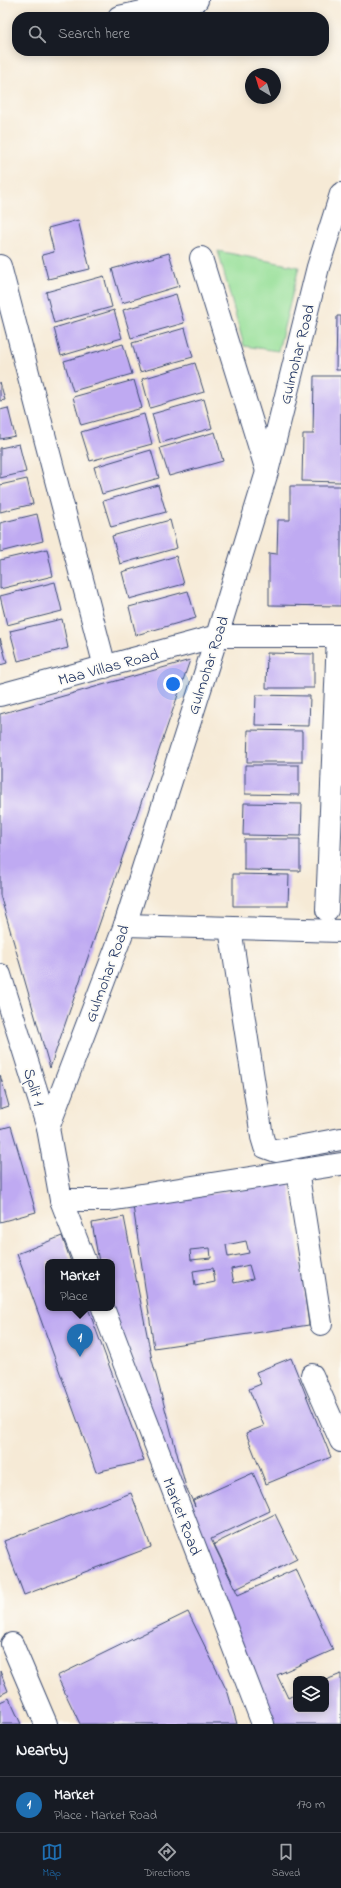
<!DOCTYPE html>
<html lang="en">
<head>
<meta charset="utf-8">
<style>
  body { margin:0; font-family:"Indie Flower",sans-serif; background:#20242c; color:#f1f3f6 }
  .controls { position:absolute; right:12px; bottom:12px; display:grid; overflow:hidden; border-radius:8px; box-shadow:0 2px 10px #0003 }
  .controls button { width:36px; height:36px; display:grid; place-items:center; padding:0; border:0; border-bottom:1px solid #363941; background:#171b24; color:#f1f3f6; font:20px sans-serif }
  .compass { position:absolute; left:245px; top:68px; width:36px; height:36px; border-radius:50%; background:#171b24; box-shadow:0 2px 10px #0003; rotate:322deg }
  .you { position:absolute; left:173px; top:684px; width:14px; height:14px; margin:-10px; border:3px solid #fff; border-radius:50%; background:#1a73e8; box-shadow:0 0 0 6px #1a73e833 }
  .badge { display:grid; place-items:center; width:26px; height:26px; border-radius:50%; background:#1f6fb2; color:#fff; font-size:13px; font-weight:700 }
  .pin { position:absolute; translate:-50% -33px; filter:drop-shadow(0 1px 2px #0008) }
  .pin::after { content:''; position:absolute; top:21px; width:14px; height:12px; background:inherit; clip-path:polygon(0 0,100% 0,50% 100%) }
  .popup { position:absolute; left:45px; top:1259px; width:70px; height:52px; box-sizing:border-box; display:grid; place-content:center; border-radius:8px; background:#171b24; filter:drop-shadow(0 1px 3px #0005); font-size:13px; white-space:nowrap; color:#9ea1a6 }
  .popup b { font-size:15px; color:#f1f3f6 }
  .popup::after { content:''; position:absolute; left:50%; top:100%; margin-left:-8px; border:8px solid transparent; border-top-color:#171b24 }
  .list { margin:0; padding:0; list-style:none }
  h2 { display:flex; justify-content:space-between; align-items:center; height:52px; margin:0; padding:0 16px; font-size:17px }
  h2 small { font-size:13px; font-weight:400; color:#9ea1a6 }
  .list li { display:grid; grid-template-columns:26px 1fr auto; gap:12px; align-items:center; box-sizing:border-box; height:56px; padding:0 16px; border-top:1px solid #363941 }
  .list b { display:block; font-size:15px; white-space:nowrap }
  .list p { margin:0; font-size:13px; white-space:nowrap; color:#9ea1a6 }
  .list em { font-size:13px; font-style:normal; color:#9ea1a6 }
  .icon { flex:none; width:22px; height:22px; fill:none; stroke:currentColor; stroke-width:2; stroke-linecap:round; stroke-linejoin:round }
  .map { position:relative; flex:none; width:341px; height:1724px; overflow:hidden }
  .search { position:absolute; background:#171b24; box-shadow:0 2px 10px #0003; left:12px; right:12px; top:12px; height:44px; display:flex; align-items:center; gap:10px; box-sizing:border-box; padding:0 14px; border-radius:16px; color:#9ea1a6; font-size:15px }
  .sheet { height:108px; background:#171b24 }
  nav { display:flex; justify-content:space-around; align-items:center; box-sizing:border-box; height:56px; border-top:1px solid #363941; background:#171b24; font-size:11px; color:#9ea1a6 }
  nav a { display:grid; justify-items:center; gap:2px }
  nav .on { color:#1f6fb2 }
  .map>svg:first-child { display:block }
  .green { fill:#97df98; stroke:#59877b }
  .building { fill:#bfaaf2; fill-rule:evenodd }
  .lines { fill:none; stroke-linecap:round; stroke-linejoin:round }
  .minor-casing { stroke:#3c4b70; stroke-width:24 }
  .minor { stroke:#fff; stroke-width:22 }
  .labels { text-anchor:middle; stroke-width:4; stroke-linejoin:round; paint-order:stroke }
  .street-label { font-size:16px; fill:#1b2f5e; stroke:#fdfcf7 }
</style>
</head>
<body>
<div class="map">
<svg width="341" height="1724" viewBox="0 0 341 1724">
  <rect width="100%" height="100%" fill="#fdfcf7"/>
  <filter id="ink" filterUnits="userSpaceOnUse"><feTurbulence type="fractalNoise" baseFrequency=".025" numOctaves="2"/><feDisplacementMap in="SourceGraphic" scale="8" xChannelSelector="R" yChannelSelector="G"/><feConvolveMatrix kernelMatrix="1 2 1 2 8 2 1 2 1" color-interpolation-filters="sRGB"/></filter>
  <filter id="wash" filterUnits="userSpaceOnUse"><feTurbulence type="fractalNoise" baseFrequency=".012" numOctaves="4" result="noise"/><feDisplacementMap in="SourceGraphic" scale="16" xChannelSelector="R" yChannelSelector="G"/><feGaussianBlur stdDeviation="0.9" result="paint"/><feColorMatrix in="noise" values="0 0 0 0 0 0 0 0 0 0 0 0 0 0 0 0 0 1.4 0 .05"/><feComposite in="paint" operator="in"/></filter>
  <g filter="url(#wash)">
    <rect width="100%" height="100%" fill="#f6ead6"/>
    <!-- green -->
    <path class="green" d="M 218,251 L 299,267 L 278,351 L 244,346 Z"/>
    <g id="blocks">
      <!-- building -->
      <g class="building">
        <path d="M 78,220 L 90,269 L 48,279 L 42,255 L 54,252 L 48,228 Z"/>
        <path d="M 169,253 L 179,286 L 122,303 L 112,269 Z"/>
        <path d="M 104,276 L 112,307 L 54,323 L 46,292 Z"/>
        <path d="M 176,294 L 184,323 L 131,338 L 123,310 Z"/>
        <path d="M 114,310 L 122,338 L 61,356 L 54,328 Z"/>
        <path d="M 337,316 L 341,316 L 341,370 L 336,370 Z"/>
        <path d="M 185,328 L 193,357 L 140,372 L 132,343 Z"/>
        <path d="M 123,344 L 132,374 L 73,391 L 64,361 Z"/>
        <path d="M 195,363 L 204,392 L 150,408 L 142,379 Z"/>
        <path d="M 314,376 L 341,376 L 341,482 L 302,481 L 303,434 L 313,434 Z"/>
        <path d="M 134,380 L 142,408 L 81,425 L 73,397 Z"/>
        <path d="M 0,382 L 5,400 L 0,401 Z"/>
        <path d="M 204,399 L 212,428 L 160,443 L 152,414 Z"/>
        <path d="M 8,408 L 15,436 L 0,439 L 0,410 Z"/>
        <path d="M 144,414 L 152,444 L 90,461 L 81,432 Z"/>
        <path d="M 215,432 L 223,461 L 169,476 L 160,448 Z"/>
        <path d="M 19,444 L 26,472 L 0,478 L 0,448 Z"/>
        <path d="M 151,450 L 159,478 L 102,494 L 94,467 Z"/>
        <path d="M 27,479 L 33,504 L 0,512 L 0,485 Z"/>
        <path d="M 158,485 L 166,512 L 111,527 L 103,501 Z"/>
        <path d="M 290,486 L 341,486 L 341,606 L 269,605 L 269,553 L 277,554 L 278,520 L 290,520 Z"/>
        <path d="M 37,514 L 43,541 L 0,552 L 0,523 Z"/>
        <path d="M 170,520 L 177,548 L 120,564 L 112,536 Z"/>
        <path d="M 47,549 L 53,576 L 0,589 L 0,560 Z"/>
        <path d="M 176,556 L 184,584 L 129,599 L 122,572 Z"/>
        <path d="M 55,582 L 62,611 L 7,625 L 0,596 Z"/>
        <path d="M 188,591 L 196,618 L 136,635 L 129,607 Z"/>
        <path d="M 62,619 L 68,648 L 18,661 L 10,631 Z"/>
        <path d="M 0,638 L 7,663 L 0,665 Z"/>
        <path d="M 267,653 L 314,654 L 314,688 L 266,688 Z"/>
        <path d="M 190,660 L 50,1068 L 0,895 L 0,714 Z"/>
        <path d="M 256,695 L 310,696 L 309,726 L 255,725 Z"/>
        <path d="M 248,730 L 302,731 L 302,762 L 247,762 Z"/>
        <path d="M 245,765 L 299,765 L 299,795 L 245,794 Z"/>
        <path d="M 244,803 L 302,804 L 301,836 L 243,835 Z"/>
        <path d="M 244,839 L 300,839 L 300,871 L 244,870 Z"/>
        <path d="M 233,874 L 289,875 L 288,906 L 233,906 Z"/>
        <path d="M 0,1075 L 9,1106 L 0,1109 Z"/>
        <path d="M 11,1126 L 36,1212 L 0,1222 L 0,1129 Z"/>
        <path d="M 289,1182 L 309,1325 L 154,1348 L 133,1206 ZM 246,1241 L 249,1253 L 228,1257 L 226,1245 ZM 210,1248 L 211,1258 L 191,1260 L 190,1250 ZM 249,1265 L 253,1279 L 234,1283 L 231,1269 ZM 213,1268 L 215,1282 L 195,1286 L 193,1271 Z"/>
        <path d="M 124,1217 L 152,1360 L 186,1487 L 195,1506 L 193,1500 L 253,1473 L 270,1511 L 211,1539 L 238,1595 L 296,1569 L 333,1650 L 277,1675 L 288,1698 L 296,1694 L 296,1709 L 326,1709 L 326,1680 L 341,1674 L 341,1724 L 263,1724 L 112,1308 L 112,1262 L 99,1262 L 92,1223 Z"/>
        <path d="M 62,1236 L 71,1262 L 48,1262 L 48,1308 L 88,1308 L 144,1461 L 96,1472 L 17,1254 Z"/>
        <path d="M 291,1358 L 331,1457 L 266,1484 L 246,1433 L 264,1426 L 249,1389 L 261,1384 L 256,1372 Z"/>
        <path d="M 131,1493 L 151,1547 L 24,1595 L 4,1541 Z"/>
        <path d="M 275,1514 L 297,1559 L 236,1589 L 214,1544 Z"/>
        <path d="M 188,1612 L 228,1693 L 237,1724 L 80,1724 L 57,1676 Z"/>
        <path d="M 0,1671 L 8,1691 L 0,1695 Z"/>
        <path d="M 9,1698 L 21,1724 L 0,1724 L 0,1702 Z"/>
      </g>
    </g>
  </g>
  <g filter="url(#ink)">
    <use href="#blocks" fill-opacity="0" stroke="#3c4b70" stroke-width="1"/>
    <g class="lines">
      <!-- minor casing -->
      <g class="minor-casing">
        <g id="minor">
          <path d="M 119,17 L 197,0"/>
          <path d="M 201,258 L 267,471"/>
          <path d="M 0,266 L 105,667"/>
          <path d="M 0,695 L 217,636 L 341,636"/>
          <path d="M 327,910 L 338,636"/>
          <path d="M 125,925 L 341,931"/>
          <path d="M 230,928 L 262,1137 L 265,1147 L 276,1151 L 341,1139"/>
          <path d="M 0,975 L 48,1128 L 61,1200 L 85,1262"/>
          <path d="M 48,1128 L 125,925 L 217,636 L 267,472 L 318,267 L 341,194"/>
          <path d="M 297,1170 L 321,1324"/>
          <path d="M 61,1200 L 109,1200 L 341,1164"/>
          <path d="M 103,1308 L 263,1724"/>
          <path d="M 312,1375 L 341,1441"/>
          <path d="M 12,1644 L 46,1724"/>
        </g>
      </g>
      <!-- minor -->
      <use href="#minor" class="minor"/>
    </g>
  </g>
  <g class="labels">
    <!-- street labels -->
    <g class="street-label">
      <text transform="translate(296 354) rotate(-76)" y="6">Gulmohar Road</text>
      <text transform="translate(207 665) rotate(-72)" y="6">Gulmohar Road</text>
      <text transform="translate(108 666) rotate(-15)" y="6">Maa Villas Road</text>
      <text transform="translate(106 973) rotate(-70)" y="6">Gulmohar Road</text>
      <text transform="translate(35 1087) rotate(73)" y="6">Split 1</text>
      <text transform="translate(183 1516) rotate(69)" y="6">Market Road</text>
    </g>
  </g>
</svg>
<div class="controls">
<button><svg class="icon" aria-label="layers" viewBox="0 0 24 24"><path d="M12 4l9 5-9 5-9-5zM3 14l9 5 9-5"/></svg></button>
</div>
<svg class="compass" viewBox="-18 -18 36 36"><path d="M0-13l5 13h-10z" fill="#e53935"/><path d="M0 13l5-13h-10z" fill="#9ea1a6"/></svg>
<div class="you"></div>
<div class="pin badge" style="left:80px;top:1357px">1</div>
<div class="popup"><b>Market</b>Place</div>
<div class="search"><svg class="icon" aria-label="search" viewBox="0 0 24 24"><circle cx="10" cy="10" r="6"/><path d="M15 15l6 6"/></svg>Search here</div>
</div>
<section class="sheet">
<h2>Nearby<small></small></h2>
<ul class="list">
<li><span class="badge">1</span><div><b>Market</b><p>Place · Market Road</p></div><em>170 m</em></li>
</ul>
</section>
<nav>
<a class="on"><svg class="icon" aria-label="map" viewBox="0 0 24 24"><path d="M3 6l6-2 6 2 6-2v14l-6 2-6-2-6 2zM9 4v14M15 6v14"/></svg>Map</a>
<a><svg class="icon" aria-label="directions" viewBox="0 0 24 24"><path d="M12 3l9 9-9 9-9-9zM9 14v-3h6M13 9l2 2-2 2"/></svg>Directions</a>
<a><svg class="icon" aria-label="saved" viewBox="0 0 24 24"><path d="M7 4h10v16l-5-4-5 4z"/></svg>Saved</a>
</nav>
</body>
</html>
